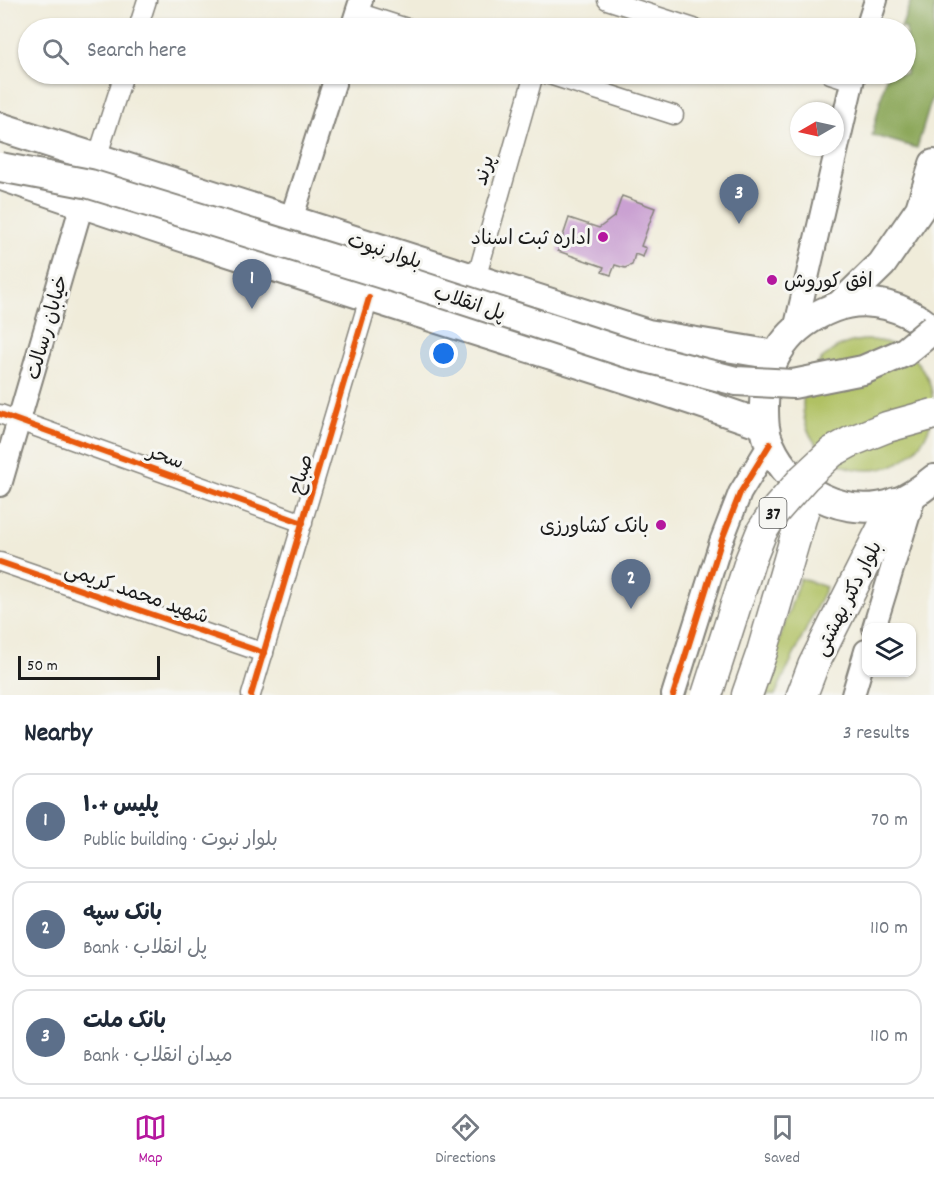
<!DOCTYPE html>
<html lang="en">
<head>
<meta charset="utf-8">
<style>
  body { margin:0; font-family:Dekko,"Playpen Sans Arabic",sans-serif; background:#f6f6f7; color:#1f2937 }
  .controls { position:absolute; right:18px; bottom:18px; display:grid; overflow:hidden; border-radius:12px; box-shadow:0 2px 4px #0004 }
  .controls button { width:54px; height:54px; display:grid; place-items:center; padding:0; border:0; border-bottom:2px solid #e0e1e3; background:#fff; color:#1f2937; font:30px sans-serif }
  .compass { position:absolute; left:790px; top:102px; width:54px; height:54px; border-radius:50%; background:#fff; box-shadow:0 2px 4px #0004; rotate:261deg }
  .scale { position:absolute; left:18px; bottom:15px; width:142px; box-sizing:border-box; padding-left:6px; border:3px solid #1c1c1c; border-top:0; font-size:16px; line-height:21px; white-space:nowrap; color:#1c1c1c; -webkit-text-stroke:4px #f6f6f2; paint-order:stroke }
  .you { position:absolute; left:444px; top:354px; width:21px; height:21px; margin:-15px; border:4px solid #fff; border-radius:50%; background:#1a73e8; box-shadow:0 0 0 9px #1a73e833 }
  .badge { display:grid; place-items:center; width:39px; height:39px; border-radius:50%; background:#b5179e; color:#fff; font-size:20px; font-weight:700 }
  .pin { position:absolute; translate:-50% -50px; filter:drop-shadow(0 2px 3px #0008) }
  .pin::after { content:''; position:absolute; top:32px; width:21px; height:18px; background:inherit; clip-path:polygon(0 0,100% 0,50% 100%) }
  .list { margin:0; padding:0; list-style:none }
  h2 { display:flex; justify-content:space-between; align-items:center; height:78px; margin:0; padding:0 24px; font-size:26px }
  h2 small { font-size:20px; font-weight:400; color:#747a83 }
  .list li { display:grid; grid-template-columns:39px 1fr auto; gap:18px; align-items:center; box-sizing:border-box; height:96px; margin:0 12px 12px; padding:0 12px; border:2px solid #e0e1e3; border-radius:18px }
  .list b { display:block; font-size:22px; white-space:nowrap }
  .list p { margin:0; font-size:20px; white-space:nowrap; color:#747a83 }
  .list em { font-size:20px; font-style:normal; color:#747a83 }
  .icon { flex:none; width:33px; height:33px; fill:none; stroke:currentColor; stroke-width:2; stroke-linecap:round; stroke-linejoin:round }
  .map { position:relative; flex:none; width:934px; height:695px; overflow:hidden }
  .search { position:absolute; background:#fff; box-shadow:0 2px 4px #0004; left:18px; right:18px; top:18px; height:66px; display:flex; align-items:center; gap:15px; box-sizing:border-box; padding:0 21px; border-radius:33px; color:#747a83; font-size:22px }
  .sheet { height:402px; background:#fff }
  nav { display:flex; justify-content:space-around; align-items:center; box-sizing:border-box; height:84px; border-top:2px solid #e0e1e3; background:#fff; font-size:16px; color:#747a83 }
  nav a { display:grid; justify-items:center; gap:3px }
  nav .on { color:#b5179e }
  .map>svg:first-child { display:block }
  .green { fill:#b0c164; stroke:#666e40; stroke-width:1.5 }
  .forest { fill:#8ca75a; stroke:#54623b; stroke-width:1.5 }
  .building { fill:#caa1d2 }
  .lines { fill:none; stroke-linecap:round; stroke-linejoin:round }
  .minor-casing { stroke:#86847b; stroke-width:21 }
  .tertiary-casing { stroke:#86847b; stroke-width:26 }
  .primary-casing { stroke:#86847b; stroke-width:32 }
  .trunk-casing { stroke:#86847b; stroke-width:33 }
  .minor { stroke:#fff; stroke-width:18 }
  .tertiary { stroke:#fff; stroke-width:22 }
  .primary { stroke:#fff; stroke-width:28 }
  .trunk { stroke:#fff; stroke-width:30 }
  .primary-bridge-casing { stroke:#86847b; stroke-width:32; stroke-linecap:butt }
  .trunk-bridge-casing { stroke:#86847b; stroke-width:33; stroke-linecap:butt }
  .primary-bridge { stroke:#fff; stroke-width:28 }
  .trunk-bridge { stroke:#fff; stroke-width:30 }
  .cycleway-casing { stroke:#f6f6f2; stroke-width:10 }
  .cycleway { stroke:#e8590c; stroke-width:6 }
  .poi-dot { fill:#b5179e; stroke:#f6f6f2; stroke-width:2 }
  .labels { text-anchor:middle; stroke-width:6; stroke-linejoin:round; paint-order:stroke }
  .shield { fill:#f6f6f2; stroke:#5d5d5c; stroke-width:1.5 }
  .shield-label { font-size:18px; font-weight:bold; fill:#1c1c1c }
  .street-label { font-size:20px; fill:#1c1c1c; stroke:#f6f6f2 }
  .poi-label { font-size:20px; fill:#1c1c1c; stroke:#f6f6f2; text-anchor:end }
</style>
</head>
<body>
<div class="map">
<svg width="934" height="695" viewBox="0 0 934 695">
  <rect width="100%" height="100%" fill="#f6f6f2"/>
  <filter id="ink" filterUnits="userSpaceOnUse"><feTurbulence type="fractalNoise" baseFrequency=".0167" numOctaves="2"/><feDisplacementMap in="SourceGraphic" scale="12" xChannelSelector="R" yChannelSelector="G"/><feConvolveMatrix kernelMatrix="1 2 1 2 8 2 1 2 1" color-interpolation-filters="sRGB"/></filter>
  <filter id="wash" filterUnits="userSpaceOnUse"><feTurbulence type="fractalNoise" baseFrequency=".008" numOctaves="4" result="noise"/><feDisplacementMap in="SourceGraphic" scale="24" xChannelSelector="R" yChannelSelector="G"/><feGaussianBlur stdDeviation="1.35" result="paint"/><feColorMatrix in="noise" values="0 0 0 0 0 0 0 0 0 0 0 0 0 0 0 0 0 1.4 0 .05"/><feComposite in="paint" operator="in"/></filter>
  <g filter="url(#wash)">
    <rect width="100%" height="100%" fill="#f0ecda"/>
    <!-- green -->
    <g class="green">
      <circle cx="868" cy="405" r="65"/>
      <path d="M 800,578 L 826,587 L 775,695 L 761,695 Z"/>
    </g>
    <!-- forest -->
    <path class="forest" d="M 911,0 L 934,0 L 934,92 L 917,148 L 872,135 L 887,74 L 906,74 L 906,28 L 901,28 Z"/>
    <g id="blocks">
      <!-- building -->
      <path class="building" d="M 622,196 L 655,208 L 641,246 L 646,248 L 643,257 L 635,254 L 632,265 L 625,268 L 615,265 L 611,275 L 602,272 L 604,267 L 558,251 L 569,218 L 599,228 L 615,216 Z"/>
    </g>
  </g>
  <g filter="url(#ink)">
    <use href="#blocks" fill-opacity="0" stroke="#86847b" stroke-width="1.5"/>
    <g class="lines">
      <!-- minor casing -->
      <g class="minor-casing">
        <g id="minor">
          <path d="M 607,0 L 694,28"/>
          <path d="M 357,12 L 407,28"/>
          <path d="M 138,28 L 147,0"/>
          <path d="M 546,74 L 674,115"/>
          <path d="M 830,74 L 852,81"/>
          <path d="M 97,158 L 124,74"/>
          <path d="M 476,279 L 534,74"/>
          <path d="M 0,414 L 303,523"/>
          <path d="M 0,562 L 264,653"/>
          <path d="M 251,695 L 369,298"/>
        </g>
      </g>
      <!-- tertiary casing -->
      <g class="tertiary-casing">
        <g id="tertiary">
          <path d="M 352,28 L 361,0"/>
          <path d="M 867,28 L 876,0"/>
          <path d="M 291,220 L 337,74"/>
          <path d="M 795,330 L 854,74"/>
          <path d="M 0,485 L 82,204"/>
          <path d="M 874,628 L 915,494"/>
          <path d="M 673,695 L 721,542 L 740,493 L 770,444"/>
          <path d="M 853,695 L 866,651"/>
        </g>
      </g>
      <!-- primary casing -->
      <g class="primary-casing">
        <g id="primary">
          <path d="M 0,127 L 648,334 L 775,355"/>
          <path d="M 2,176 C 167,234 334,286 501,339 C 589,367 677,394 764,425"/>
          <path d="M 840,305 L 882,264 L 920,209 L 934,164"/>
          <path d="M 934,331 C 907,307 868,294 833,308 C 789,325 765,358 764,405 C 764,420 764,432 770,445 C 791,492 845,519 895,503 C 910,498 922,489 934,479"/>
        </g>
      </g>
      <!-- trunk casing -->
      <g class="trunk-casing">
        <g id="trunk">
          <path d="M 747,695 L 762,652 L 809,491"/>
          <path d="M 802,695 L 813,666 L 895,503"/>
        </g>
      </g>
      <!-- minor -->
      <use href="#minor" class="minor"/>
      <!-- tertiary -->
      <use href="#tertiary" class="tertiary"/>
      <!-- primary -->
      <use href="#primary" class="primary"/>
      <!-- trunk -->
      <use href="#trunk" class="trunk"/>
      <!-- primary-bridge casing -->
      <g class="primary-bridge-casing">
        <path id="primary-bridge" d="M 0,167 L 90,184 L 405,281 L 627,353 L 736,381 L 793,384 L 863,370 L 905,352 L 934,328"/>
      </g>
      <!-- trunk-bridge casing -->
      <g class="trunk-bridge-casing">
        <path id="trunk-bridge" d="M 707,695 L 750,561 L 762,531 L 775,511 L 804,478 L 832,452 L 852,441 L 887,427 L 934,414"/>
      </g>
      <!-- primary-bridge -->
      <use href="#primary-bridge" class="primary-bridge"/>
      <!-- trunk-bridge -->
      <use href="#trunk-bridge" class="trunk-bridge"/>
      <!-- cycleway casing -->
      <g class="cycleway-casing">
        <g id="cycleway">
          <path d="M 0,414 L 303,523"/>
          <path d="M 0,562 L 264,653"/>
          <path d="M 251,695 L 369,298"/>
          <path d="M 673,695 L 721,542 L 740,493 L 770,444"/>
        </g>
      </g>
      <!-- cycleway -->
      <use href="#cycleway" class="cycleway"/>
    </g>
  </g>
  <!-- markers -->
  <g class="poi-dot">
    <circle cx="603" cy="237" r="6"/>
    <circle cx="772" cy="280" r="6"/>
    <circle cx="661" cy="525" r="6"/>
  </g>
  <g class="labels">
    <!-- shield labels -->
    <rect class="shield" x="759.5" y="498" width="27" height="30" rx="4.5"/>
    <g class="shield-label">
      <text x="773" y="519">37</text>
    </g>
    <!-- street labels -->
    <g class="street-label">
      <text transform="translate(483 170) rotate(-74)" y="7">پرند</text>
      <text transform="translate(385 250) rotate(18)" y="7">بلوار نبوت</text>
      <text transform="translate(470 302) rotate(18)" y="7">پل انقلاب</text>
      <text transform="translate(46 327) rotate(-74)" y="7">خیابان رسالت</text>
      <text transform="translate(166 456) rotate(20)" y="7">سحر</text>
      <text transform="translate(300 474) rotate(-73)" y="7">صباح</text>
      <text transform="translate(137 592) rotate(19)" y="7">شهید محمد کریمی</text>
      <text transform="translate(847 598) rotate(-63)" y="7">بلوار دکتر بهشتی</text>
    </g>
    <!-- poi labels -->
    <g class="poi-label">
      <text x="591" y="244">اداره ثبت اسناد</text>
      <text x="784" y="287" text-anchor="start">افق کوروش</text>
      <text x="649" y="532">بانک کشاورزی</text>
    </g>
  </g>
</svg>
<div class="controls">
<button><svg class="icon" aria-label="layers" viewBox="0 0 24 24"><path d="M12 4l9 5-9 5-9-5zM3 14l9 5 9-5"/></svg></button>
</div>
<svg class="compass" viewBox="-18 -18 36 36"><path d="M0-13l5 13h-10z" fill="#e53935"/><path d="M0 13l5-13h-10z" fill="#747a83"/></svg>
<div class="scale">50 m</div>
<div class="you"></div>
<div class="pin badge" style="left:252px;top:309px;background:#5c6f8a">1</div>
<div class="pin badge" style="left:631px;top:609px;background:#5c6f8a">2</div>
<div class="pin badge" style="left:739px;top:224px;background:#5c6f8a">3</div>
<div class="search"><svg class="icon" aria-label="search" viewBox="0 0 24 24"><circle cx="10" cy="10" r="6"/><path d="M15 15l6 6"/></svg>Search here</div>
</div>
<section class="sheet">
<h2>Nearby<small>3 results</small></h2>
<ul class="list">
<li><span class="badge" style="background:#5c6f8a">1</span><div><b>پلیس +۱۰</b><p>Public building · بلوار نبوت</p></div><em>70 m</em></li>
<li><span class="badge" style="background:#5c6f8a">2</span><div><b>بانک سپه</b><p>Bank · پل انقلاب</p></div><em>110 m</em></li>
<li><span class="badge" style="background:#5c6f8a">3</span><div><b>بانک ملت</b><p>Bank · میدان انقلاب</p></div><em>110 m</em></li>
</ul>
</section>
<nav>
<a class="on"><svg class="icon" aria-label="map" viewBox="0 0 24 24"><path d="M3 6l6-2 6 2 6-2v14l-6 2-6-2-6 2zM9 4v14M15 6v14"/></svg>Map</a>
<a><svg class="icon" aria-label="directions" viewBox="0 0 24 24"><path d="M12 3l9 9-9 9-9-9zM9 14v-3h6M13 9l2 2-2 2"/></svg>Directions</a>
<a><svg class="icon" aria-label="saved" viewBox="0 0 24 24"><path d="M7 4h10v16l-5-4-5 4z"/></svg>Saved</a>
</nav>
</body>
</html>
